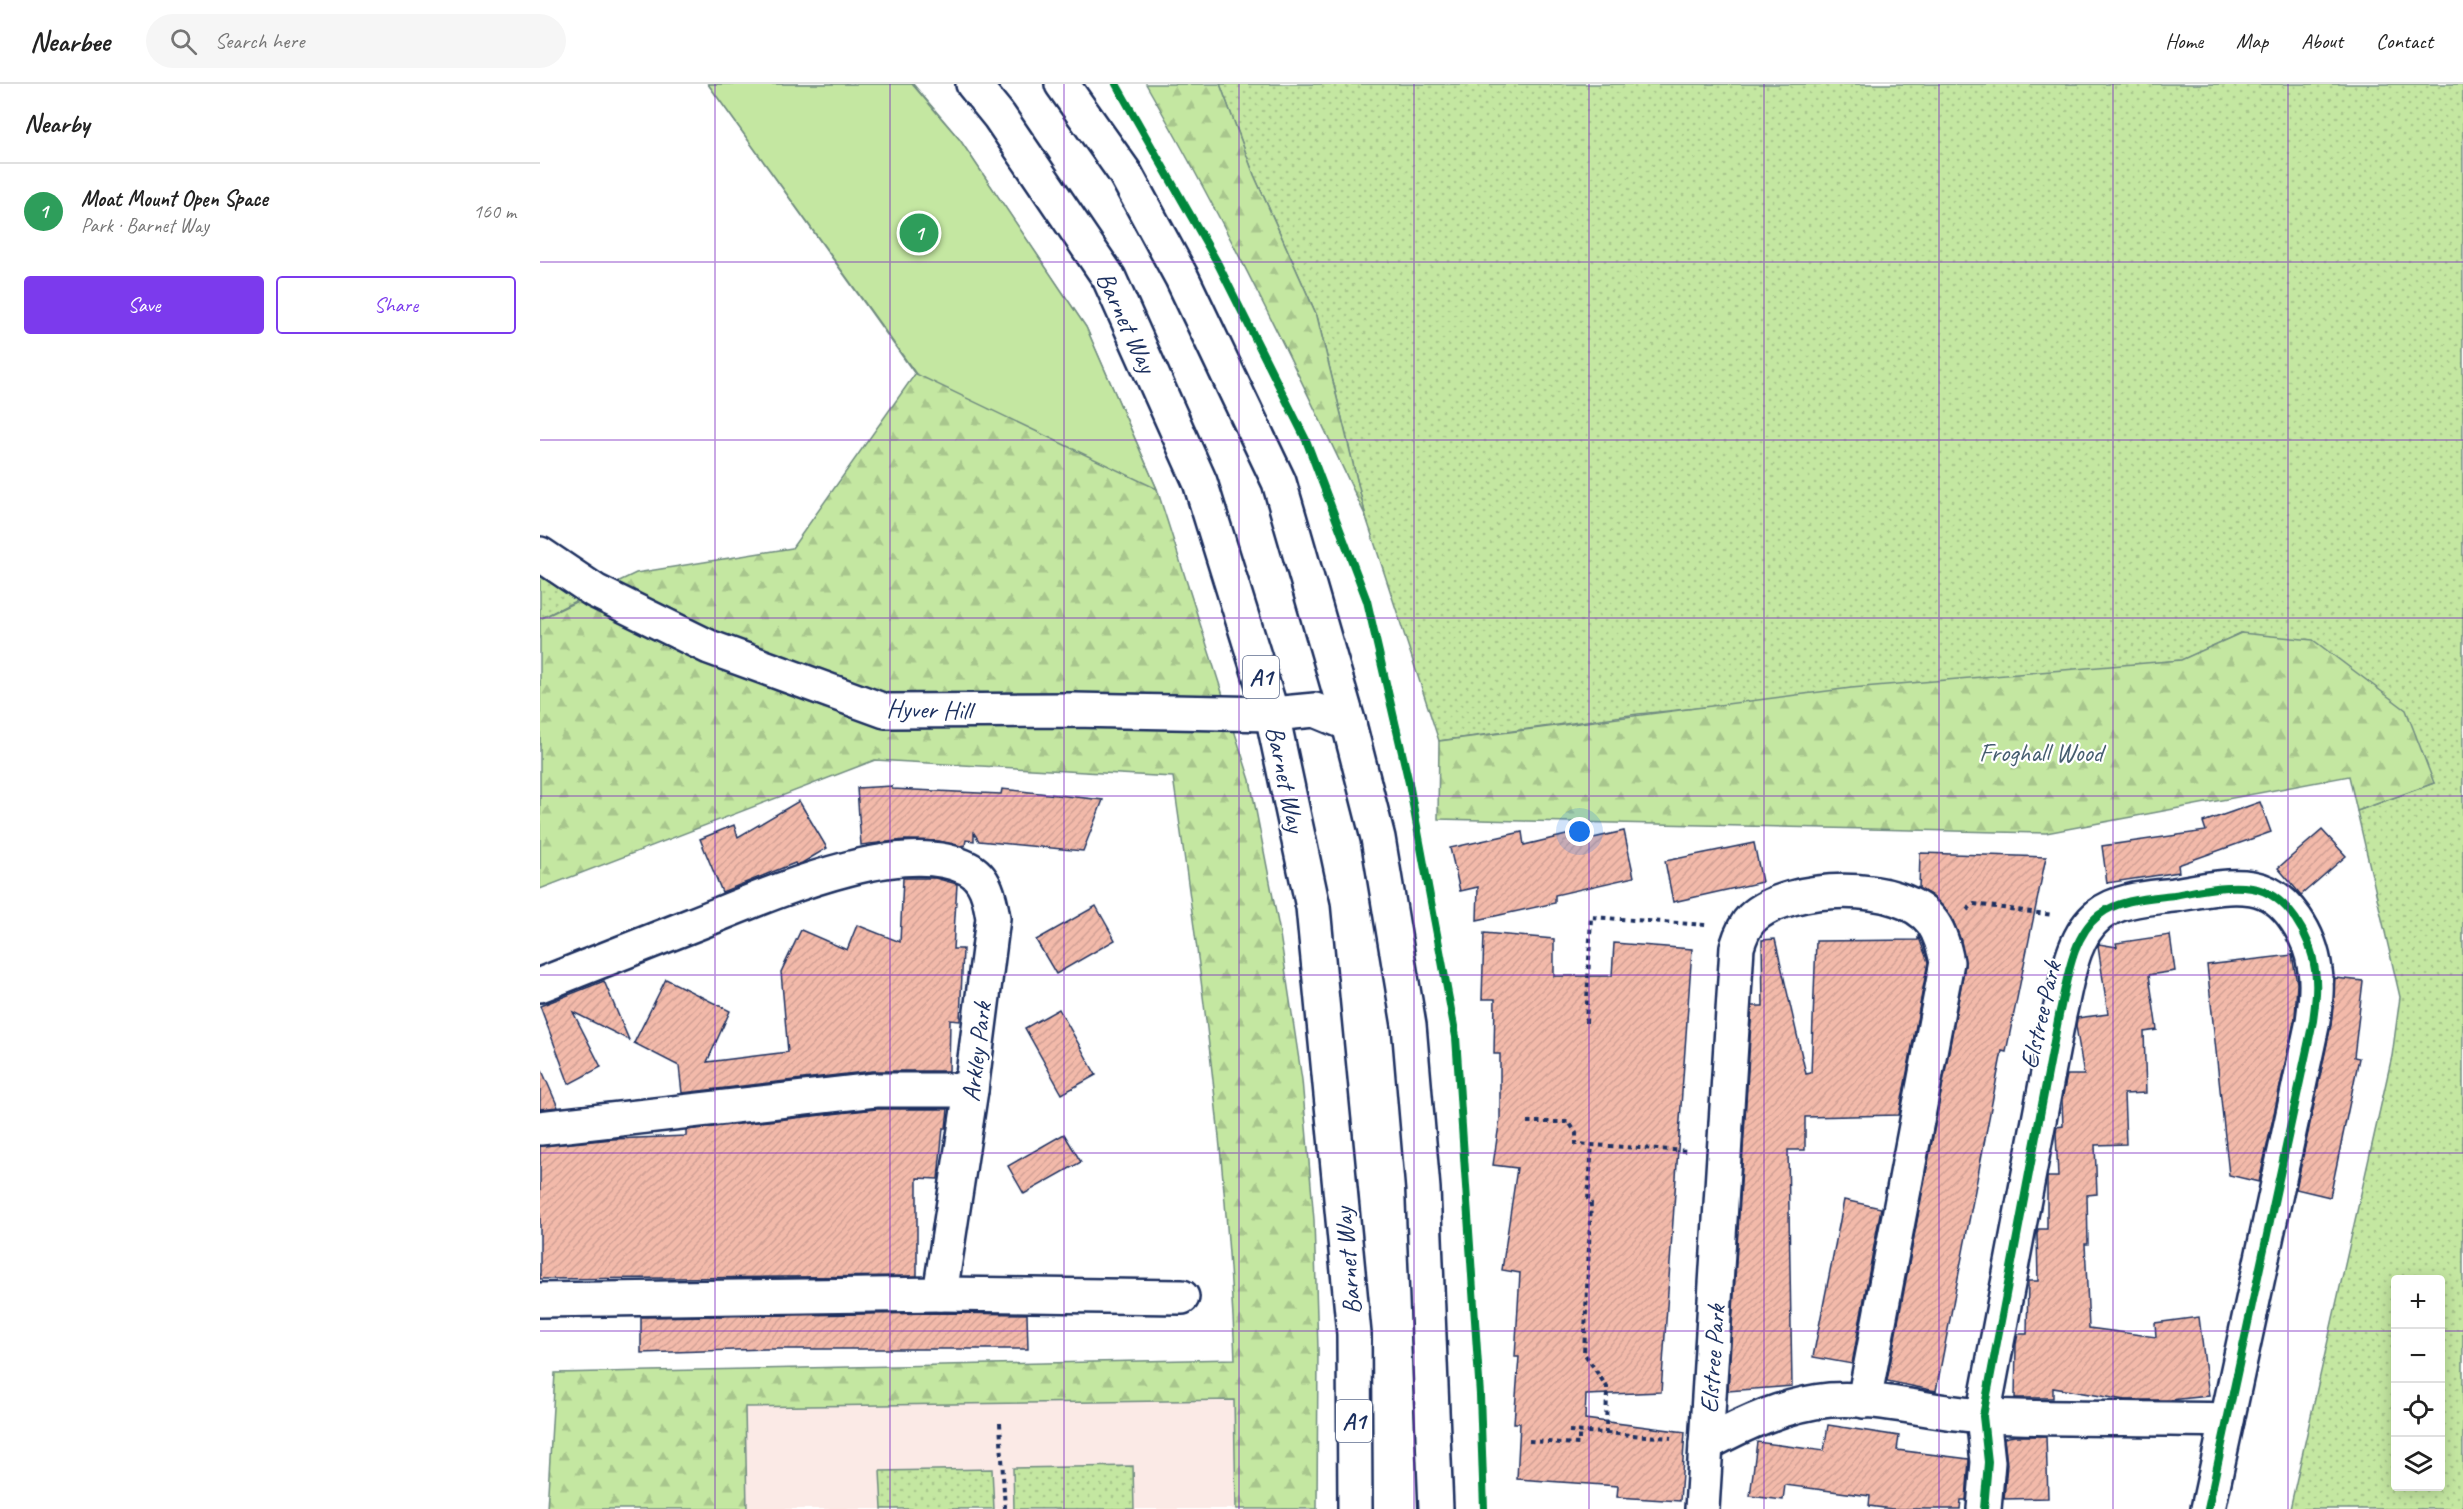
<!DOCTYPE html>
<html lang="en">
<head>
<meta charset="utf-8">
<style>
  body { margin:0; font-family:Caveat,sans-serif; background:#f6f6f6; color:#222 }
  .controls { position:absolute; right:18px; bottom:18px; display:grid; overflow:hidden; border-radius:6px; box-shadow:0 3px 15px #0003 }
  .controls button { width:54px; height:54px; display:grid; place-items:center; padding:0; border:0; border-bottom:2px solid #e0e0e0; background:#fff; color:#222; font:30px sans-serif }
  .you { position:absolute; left:1040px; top:748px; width:21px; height:21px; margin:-15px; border:4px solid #fff; border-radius:50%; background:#1a73e8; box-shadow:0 0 0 9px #1a73e833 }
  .badge { display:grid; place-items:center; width:39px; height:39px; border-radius:50%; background:#7c3aed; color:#fff; font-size:20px; font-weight:700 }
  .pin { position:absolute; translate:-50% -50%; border:3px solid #fff; box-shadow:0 2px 6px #0006 }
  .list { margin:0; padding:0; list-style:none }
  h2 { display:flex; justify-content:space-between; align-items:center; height:78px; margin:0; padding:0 24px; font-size:26px }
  h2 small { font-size:20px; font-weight:400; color:#767676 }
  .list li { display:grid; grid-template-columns:39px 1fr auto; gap:18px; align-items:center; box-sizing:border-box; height:96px; padding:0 24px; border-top:2px solid #e0e0e0 }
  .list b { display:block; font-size:22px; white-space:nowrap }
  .list p { margin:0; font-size:20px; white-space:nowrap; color:#767676 }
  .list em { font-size:20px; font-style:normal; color:#767676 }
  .actions { display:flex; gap:12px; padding:18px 24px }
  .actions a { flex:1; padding:14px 0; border:2px solid #7c3aed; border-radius:6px; text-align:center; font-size:21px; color:#7c3aed }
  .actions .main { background:#7c3aed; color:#fff }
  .icon { flex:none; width:33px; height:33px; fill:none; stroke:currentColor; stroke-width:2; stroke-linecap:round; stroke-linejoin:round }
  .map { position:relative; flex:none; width:1923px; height:1425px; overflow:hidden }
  header { display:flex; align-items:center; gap:36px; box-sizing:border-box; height:84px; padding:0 30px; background:#fff; border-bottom:2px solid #e0e0e0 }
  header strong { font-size:28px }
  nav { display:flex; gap:33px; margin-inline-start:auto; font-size:21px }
  .search { width:420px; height:54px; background:#f6f6f6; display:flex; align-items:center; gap:15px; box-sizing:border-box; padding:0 21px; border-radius:33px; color:#767676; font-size:22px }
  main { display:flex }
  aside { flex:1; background:#fff }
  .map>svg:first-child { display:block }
  .built { fill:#fbeae6 }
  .grass { fill:url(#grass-dots); stroke:#708b80; stroke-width:1.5; fill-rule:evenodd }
  .forest { fill:url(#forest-firs); stroke:#708b80; stroke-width:1.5 }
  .green { fill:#c4e7a1; stroke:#708b80; stroke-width:1.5 }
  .building { fill:url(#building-hatch); stroke:#1b2f5e; stroke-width:1.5 }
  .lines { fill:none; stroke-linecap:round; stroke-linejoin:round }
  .minor-casing { stroke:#1b2f5e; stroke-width:38 }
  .highway-casing { stroke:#1b2f5e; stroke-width:38 }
  .path { stroke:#1b2f5e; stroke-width:4; stroke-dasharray:4.5 4.5; stroke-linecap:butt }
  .minor { stroke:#fff; stroke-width:33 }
  .highway { stroke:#fff; stroke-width:33 }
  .cycleway-casing { stroke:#fff; stroke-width:11 }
  .cycleway { stroke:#00873e; stroke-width:8 }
  .grid { fill:none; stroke:#7b2cbf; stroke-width:1.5; stroke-opacity:0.55 }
  .labels { text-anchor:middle; stroke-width:4.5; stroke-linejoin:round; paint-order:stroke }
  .shield { fill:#fff; stroke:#5f6d8e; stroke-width:1.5 }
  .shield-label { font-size:24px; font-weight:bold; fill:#1b2f5e }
  .street-label { font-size:26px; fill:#1b2f5e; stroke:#fff }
  .park-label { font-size:26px; fill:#455d6f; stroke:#fff }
</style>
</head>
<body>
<header>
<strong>Nearbee</strong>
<div class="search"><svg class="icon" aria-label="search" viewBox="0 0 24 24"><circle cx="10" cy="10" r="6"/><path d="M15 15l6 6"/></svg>Search here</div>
<nav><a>Home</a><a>Map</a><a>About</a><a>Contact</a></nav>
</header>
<main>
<aside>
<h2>Nearby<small></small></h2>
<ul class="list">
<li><span class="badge" style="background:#2e9e5b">1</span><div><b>Moat Mount Open Space</b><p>Park · Barnet Way</p></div><em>160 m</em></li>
</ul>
<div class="actions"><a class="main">Save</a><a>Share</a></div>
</aside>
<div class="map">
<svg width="1923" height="1425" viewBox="0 0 1923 1425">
  <defs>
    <pattern id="grass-dots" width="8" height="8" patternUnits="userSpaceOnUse" patternTransform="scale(1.5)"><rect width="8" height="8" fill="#c4e7a1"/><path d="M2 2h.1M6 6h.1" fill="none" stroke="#a8c68d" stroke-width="1.8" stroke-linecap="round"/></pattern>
    <pattern id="forest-firs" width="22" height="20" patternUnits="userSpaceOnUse" patternTransform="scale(1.5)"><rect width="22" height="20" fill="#c4e7a1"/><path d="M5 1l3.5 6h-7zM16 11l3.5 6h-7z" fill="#a8c68d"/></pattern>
    <pattern id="building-hatch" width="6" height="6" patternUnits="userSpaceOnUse" patternTransform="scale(1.5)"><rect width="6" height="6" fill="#f3baaa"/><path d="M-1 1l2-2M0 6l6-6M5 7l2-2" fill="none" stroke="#d0a095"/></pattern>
  </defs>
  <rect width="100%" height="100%" fill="#fff"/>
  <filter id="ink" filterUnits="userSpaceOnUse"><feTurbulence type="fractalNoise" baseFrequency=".0167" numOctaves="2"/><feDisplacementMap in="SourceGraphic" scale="12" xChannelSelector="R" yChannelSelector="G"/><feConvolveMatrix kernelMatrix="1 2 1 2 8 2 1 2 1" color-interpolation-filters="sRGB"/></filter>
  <g filter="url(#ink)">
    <!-- built -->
    <path class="built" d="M 695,1275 L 695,1425 L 7,1425 L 15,1289 Z"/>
    <!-- grass -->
    <g class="grass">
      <path d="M 680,0 L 1923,0 L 1923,1425 L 1750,1425 L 1852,972 L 1860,913 L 1817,727 L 1894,699 L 1701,549 L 1642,576 L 1098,630 L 899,657 L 826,433 L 777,232 L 714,91 ZM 1856,1196 L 1900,1196 L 1900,1402 L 1856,1402 Z"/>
      <path d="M 0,470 L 55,507 L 0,535 Z"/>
      <path d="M 593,1382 L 594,1425 L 474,1425 L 473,1384 Z"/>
      <path d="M 452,1385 L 454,1425 L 342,1425 L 340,1387 Z"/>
    </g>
    <!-- forest -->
    <g class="forest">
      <path d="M 168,0 L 373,0 L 420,56 L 546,243 L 617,405 L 710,696 L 739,844 L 762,996 L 774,1136 L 778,1265 L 777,1425 L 696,1425 L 694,1316 L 205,1323 L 207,1425 L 7,1425 L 15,1289 L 695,1275 C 687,1079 661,886 633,693 L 335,676 L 0,805 L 0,535 L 96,489 L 252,464 L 375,290 Z"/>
      <path d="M 606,0 L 680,0 L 714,91 L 777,232 L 826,433 C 757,286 687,141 606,0 Z"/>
      <path d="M 1701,549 L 1773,556 L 1866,626 L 1894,699 L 1817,727 L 1809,692 L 1506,749 L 898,735 L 899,657 L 1311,604 L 1641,576 Z"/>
    </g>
    <!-- green -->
    <path class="green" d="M 168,0 L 372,0 L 420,56 L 546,243 L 617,405 L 376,290 Z"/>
    <!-- building -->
    <g class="building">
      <path d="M 352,702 L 352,705 L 461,710 L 462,705 L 563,716 L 543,767 L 439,757 L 434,749 L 434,757 L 426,756 L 425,761 L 419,762 L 399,757 L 365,756 L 321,761 L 317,704 Z"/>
      <path d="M 259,717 L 287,764 L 262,779 L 256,781 L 255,779 L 182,808 L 160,755 L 194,741 L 198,753 Z"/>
      <path d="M 1720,718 L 1731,748 L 1638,781 L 1639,788 L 1567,799 L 1562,762 L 1666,747 L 1663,738 Z"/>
      <path d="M 1782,746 L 1806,772 L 1761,811 L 1738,784 Z"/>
      <path d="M 1084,747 L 1094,793 L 1015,811 L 1015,819 L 937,836 L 938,803 L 920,807 L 910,764 L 982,748 L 984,761 L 1035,749 L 1036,758 Z"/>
      <path d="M 1214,759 L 1222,798 L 1133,818 L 1125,777 Z"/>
      <path d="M 1380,769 L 1506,773 L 1466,968 L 1462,967 L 1396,1307 L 1347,1297 L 1425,881 L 1421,857 L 1412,834 L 1391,811 L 1379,805 Z"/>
      <path d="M 363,794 L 395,794 L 417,800 L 413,865 L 423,865 L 420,937 L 410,936 L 409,987 L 333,987 L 142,1009 L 139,982 L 94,959 L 126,895 L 190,927 L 167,978 L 248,968 L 241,888 L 261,846 L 307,866 L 317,841 L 360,858 Z"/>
      <path d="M 556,822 L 575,856 L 516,890 L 496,856 Z"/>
      <path d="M 944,849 L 1014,855 L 1014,892 L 1072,892 L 1074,859 L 1152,865 L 1121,1308 L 1046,1311 L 1045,1335 L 1145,1348 L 1140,1417 L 1077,1413 L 1078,1402 L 977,1395 L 980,1339 L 974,1339 L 979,1273 L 975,1273 L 980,1189 L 962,1186 L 977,1084 L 953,1081 L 960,1034 L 960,970 L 954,970 L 955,915 L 942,915 Z"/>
      <path d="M 1378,851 L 1388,878 L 1359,1031 L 1265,1033 L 1265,1066 L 1248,1066 L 1252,1302 L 1188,1307 L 1212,922 L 1223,922 L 1222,856 L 1235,855 L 1266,990 L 1271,989 L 1276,857 L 1378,856 Z"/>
      <path d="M 1630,851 L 1635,887 L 1609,891 L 1617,946 L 1604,948 L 1606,1009 L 1584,1010 L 1586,1060 L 1555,1061 L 1557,1110 L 1547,1111 L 1548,1160 L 1545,1160 L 1549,1244 L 1616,1253 L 1615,1239 L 1659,1233 L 1669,1312 L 1630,1316 L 1585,1316 L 1513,1304 L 1513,1314 L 1475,1314 L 1476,1260 L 1478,1250 L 1487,1250 L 1488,1197 L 1498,1197 L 1497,1150 L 1498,1145 L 1507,1145 L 1507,1093 L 1518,1093 L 1516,1049 L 1517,1043 L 1523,1042 L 1522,1016 L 1527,991 L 1544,991 L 1536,942 L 1537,934 L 1568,930 L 1558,862 L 1559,860 L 1577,863 L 1576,859 Z"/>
      <path d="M 1752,871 L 1757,899 L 1755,934 L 1719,1098 L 1689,1091 L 1667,881 Z"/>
      <path d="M 1795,894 L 1823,897 L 1814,973 L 1819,974 L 1790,1113 L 1756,1105 L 1791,941 Z"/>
      <path d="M 64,897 L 89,956 L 33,928 L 61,983 L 29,1000 L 0,922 Z"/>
      <path d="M 519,925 L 556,991 L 522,1010 L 485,944 Z"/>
      <path d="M 0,982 L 18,1023 L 0,1025 Z"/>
      <path d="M 336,1025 L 408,1025 L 406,1044 L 403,1044 L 398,1095 L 377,1094 L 377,1192 L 0,1195 L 0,1062 L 73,1055 L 146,1052 L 146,1046 Z"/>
      <path d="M 524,1050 L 541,1078 L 484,1110 L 468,1082 Z"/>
      <path d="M 1304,1116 L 1341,1124 L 1312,1280 L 1273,1273 Z"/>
      <path d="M 400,1229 L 487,1230 L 488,1265 L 226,1265 L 101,1269 L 101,1233 Z"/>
      <path d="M 1288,1341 L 1359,1352 L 1357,1366 L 1429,1375 L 1426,1416 L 1421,1416 L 1420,1425 L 1352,1425 L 1329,1422 L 1330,1412 L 1245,1401 L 1243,1416 L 1210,1412 L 1217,1358 L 1284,1367 Z"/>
      <path d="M 1474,1352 L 1506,1352 L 1508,1414 L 1464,1415 L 1467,1380 L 1464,1354 Z"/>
    </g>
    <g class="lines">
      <!-- minor casing -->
      <g class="minor-casing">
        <g id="minor">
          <path d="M 0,470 L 55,507 L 169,563 L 345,627 L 533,626 L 732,630 L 775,626 L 809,640"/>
          <path d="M 0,901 C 51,881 102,861 152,841 C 219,815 358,750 427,784 C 446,793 450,815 453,834 L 431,1006 L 400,1210 L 0,1216"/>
          <path d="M 0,1044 L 335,1006 L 431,1006"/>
          <path d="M 400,1210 L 642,1213"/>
          <path d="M 1166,1360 C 1205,1339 1246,1320 1290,1316 C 1341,1312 1394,1330 1445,1332 C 1525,1335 1606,1334 1687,1336"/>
          <path d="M 1162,1425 L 1197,863 C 1200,853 1204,842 1212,834 C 1248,800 1362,795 1393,839 C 1401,851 1404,864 1407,878 L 1324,1317"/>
          <path d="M 1444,1425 L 1448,1378 L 1443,1332 L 1519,931 C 1527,899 1531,853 1559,831 C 1579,815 1610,814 1634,811 C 1659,807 1686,800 1712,804 C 1748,810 1771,853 1775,886 C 1778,903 1775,921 1773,937 L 1668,1425"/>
        </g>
      </g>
      <!-- highway casing -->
      <g class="highway-casing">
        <g id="highway">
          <path d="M 433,0 L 459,32 L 569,194 L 660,398 L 732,630 L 773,823 L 814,1250 L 815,1425"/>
          <path d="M 522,0 L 585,89 L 642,194 L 739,398 L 809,640 L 838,754 L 869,941 L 883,1105 L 896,1425"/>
        </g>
      </g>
      <!-- path -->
      <g class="path">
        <path d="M 1427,826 L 1434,820 L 1513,831"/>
        <path d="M 1046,939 L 1051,833 L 1166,841"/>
        <path d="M 987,1038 L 1029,1038 L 1036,1049 L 1036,1060 L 1149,1067"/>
        <path d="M 460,1339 L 465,1425"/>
        <path d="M 1029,1347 L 1066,1349 L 1067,1303 L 1044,1269 L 1051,1119 L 1048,1115 L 1052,1061"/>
        <path d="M 1066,1349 L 1131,1354"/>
        <path d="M 989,1357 L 1039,1360 L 1039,1347"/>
      </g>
      <!-- minor -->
      <use href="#minor" class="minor"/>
      <!-- highway -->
      <use href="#highway" class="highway"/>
      <!-- cycleway casing -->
      <g class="cycleway-casing">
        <g id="cycleway">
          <path d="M 576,0 L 677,178 L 766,356 L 827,517 L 869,699 L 916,953 L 940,1311 L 944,1425"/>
          <path d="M 1444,1425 L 1448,1378 L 1443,1332 L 1519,931 C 1527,899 1531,853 1559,831 C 1579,815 1610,814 1634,811 C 1659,807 1686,800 1712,804 C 1748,810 1771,853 1775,886 C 1778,903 1775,921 1773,937 L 1668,1425"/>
        </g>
      </g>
      <!-- cycleway -->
      <use href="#cycleway" class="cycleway"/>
    </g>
  </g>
  <!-- grid -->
  <path class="grid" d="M 175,0 L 175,1425M 350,0 L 350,1425M 524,0 L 524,1425M 699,0 L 699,1425M 874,0 L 874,1425M 1049,0 L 1049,1425M 1224,0 L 1224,1425M 1399,0 L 1399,1425M 1573,0 L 1573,1425M 1748,0 L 1748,1425M 0,178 L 1923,178M 0,356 L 1923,356M 0,534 L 1923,534M 0,712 L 1923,712M 0,891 L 1923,891M 0,1069 L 1923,1069M 0,1247 L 1856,1247M 1900,1247 L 1923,1247"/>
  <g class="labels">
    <!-- shield labels -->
    <g class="shield">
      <rect x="703" y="572" width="36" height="42" rx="4.5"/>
      <rect x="796" y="1316" width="36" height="42" rx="4.5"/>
    </g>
    <g class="shield-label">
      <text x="721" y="601">A1</text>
      <text x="814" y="1345">A1</text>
    </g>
    <!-- street labels -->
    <g class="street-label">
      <text transform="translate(587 238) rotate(65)" y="9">Barnet Way</text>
      <text transform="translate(389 625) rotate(2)" y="9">Hyver Hill</text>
      <text transform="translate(746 695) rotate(78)" y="9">Barnet Way</text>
      <text transform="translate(1500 931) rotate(-77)" y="9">Elstree Park</text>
      <text transform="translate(436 968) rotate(-83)" y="9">Arkley Park</text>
      <text transform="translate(807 1177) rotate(-95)" y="9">Barnet Way</text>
      <text transform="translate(1172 1275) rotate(-86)" y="9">Elstree Park</text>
    </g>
    <!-- park labels -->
    <g class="park-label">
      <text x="1501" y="677">Froghall Wood</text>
    </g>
  </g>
</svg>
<div class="controls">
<button>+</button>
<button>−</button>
<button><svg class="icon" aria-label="locate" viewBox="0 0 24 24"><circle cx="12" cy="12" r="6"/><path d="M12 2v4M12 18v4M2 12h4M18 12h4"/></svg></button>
<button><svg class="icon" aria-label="layers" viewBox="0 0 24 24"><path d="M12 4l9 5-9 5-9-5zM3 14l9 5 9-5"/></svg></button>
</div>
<div class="you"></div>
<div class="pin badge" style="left:379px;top:149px;background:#2e9e5b">1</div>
</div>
</main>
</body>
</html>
